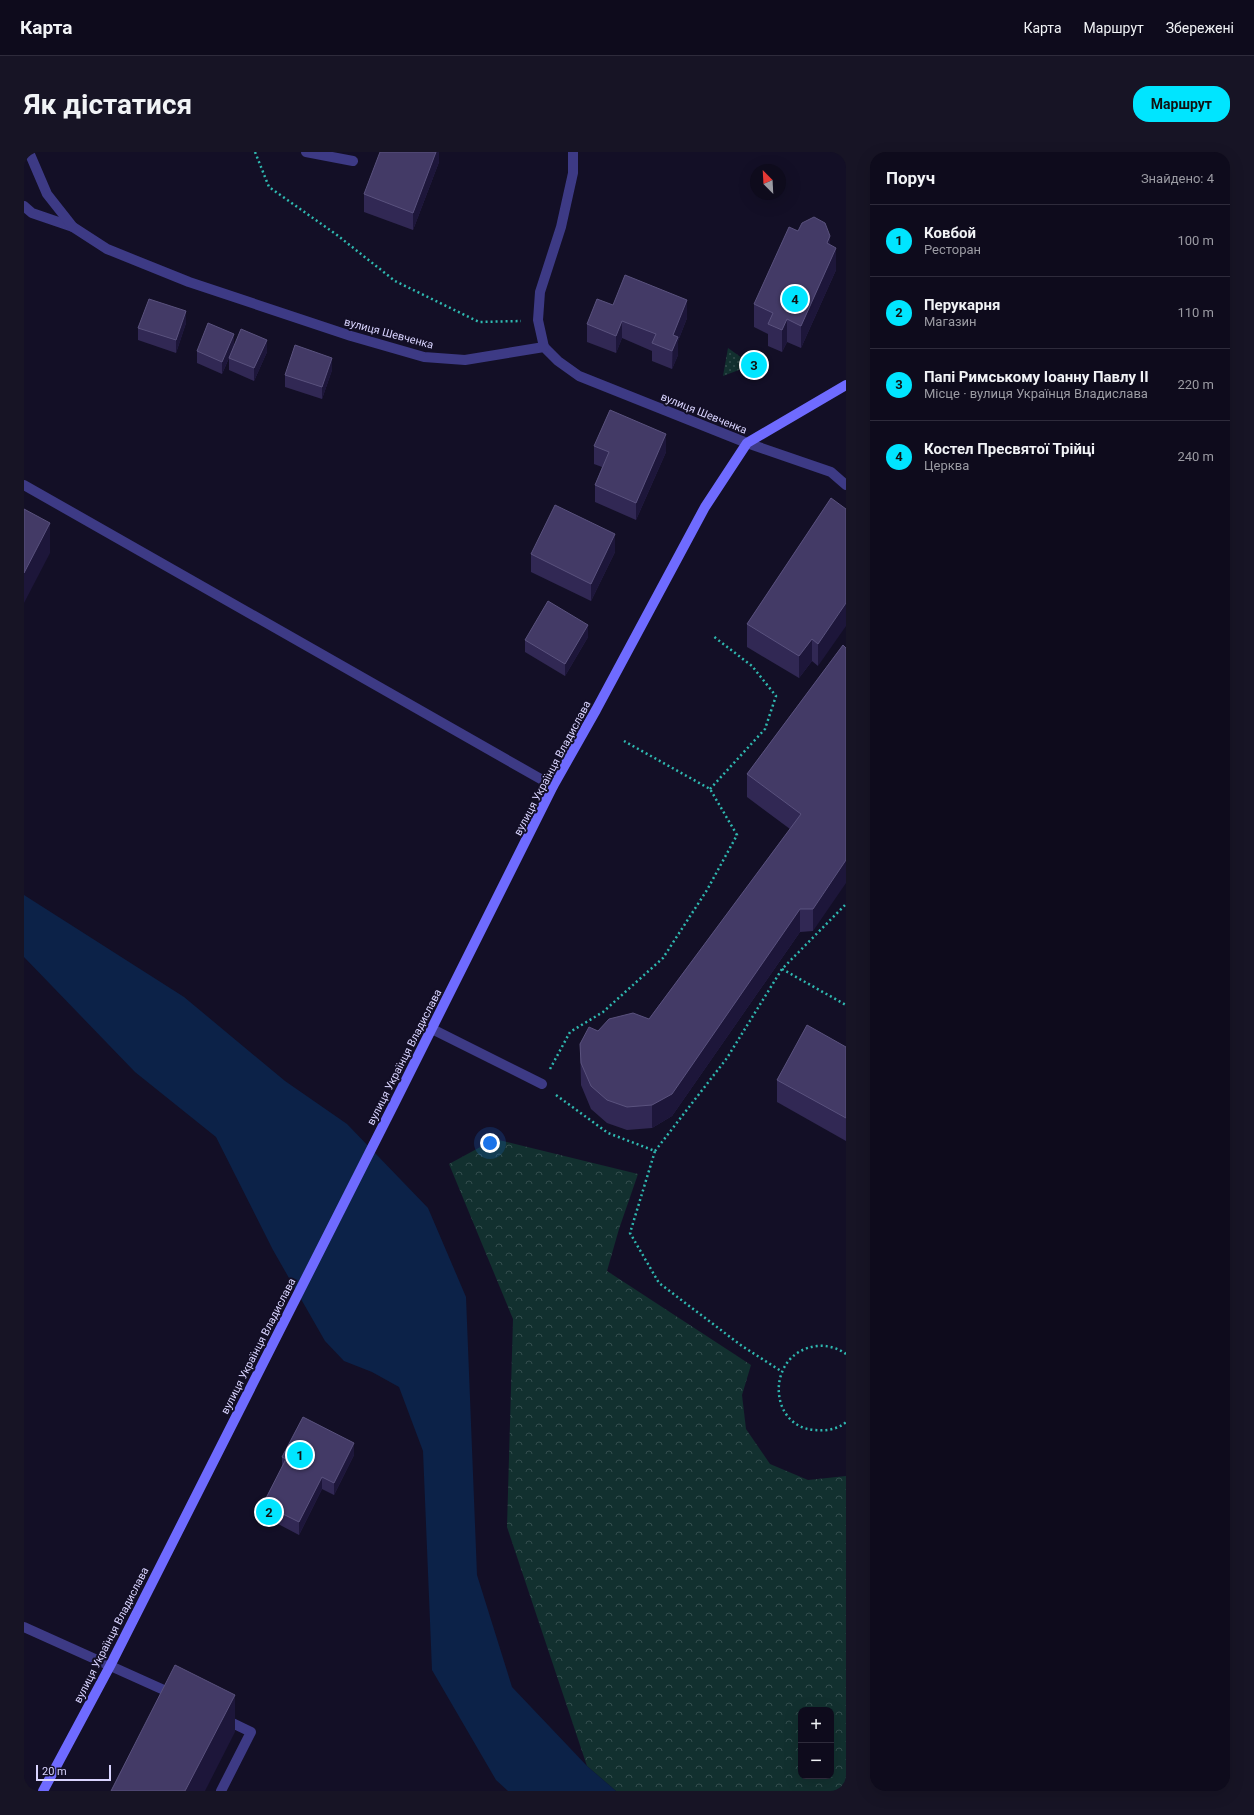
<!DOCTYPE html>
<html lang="uk">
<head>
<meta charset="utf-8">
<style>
  body { margin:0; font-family:Roboto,sans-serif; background:#171425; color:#f1f3f6 }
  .controls { position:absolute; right:12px; bottom:12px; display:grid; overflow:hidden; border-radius:8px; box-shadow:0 4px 16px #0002 }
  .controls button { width:36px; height:36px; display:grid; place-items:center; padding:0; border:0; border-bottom:1px solid #2e2b3b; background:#0e0b1c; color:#f1f3f6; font:20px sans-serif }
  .compass { position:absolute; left:726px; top:12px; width:36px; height:36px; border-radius:50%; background:#0e0b1c; box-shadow:0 4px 16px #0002; rotate:336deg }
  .scale { position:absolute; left:12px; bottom:10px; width:75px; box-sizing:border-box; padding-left:4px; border:2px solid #d9d4ff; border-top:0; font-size:11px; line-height:14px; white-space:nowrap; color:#d9d4ff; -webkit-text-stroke:3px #130f26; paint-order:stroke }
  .you { position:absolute; left:466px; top:991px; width:14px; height:14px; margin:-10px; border:3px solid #fff; border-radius:50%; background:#1a73e8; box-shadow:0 0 0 6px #1a73e833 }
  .badge { display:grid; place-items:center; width:26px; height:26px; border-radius:50%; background:#00e5ff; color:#111; font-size:13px; font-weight:700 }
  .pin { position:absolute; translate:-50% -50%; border:2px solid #fff; box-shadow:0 1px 4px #0006 }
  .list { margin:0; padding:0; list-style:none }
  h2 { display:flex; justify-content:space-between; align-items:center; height:52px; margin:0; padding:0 16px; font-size:17px }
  h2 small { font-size:13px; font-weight:400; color:#9b9ba3 }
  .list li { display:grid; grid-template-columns:26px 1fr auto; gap:12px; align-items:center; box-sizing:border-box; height:72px; padding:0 16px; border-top:1px solid #2e2b3b }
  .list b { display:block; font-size:15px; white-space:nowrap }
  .list p { margin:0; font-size:13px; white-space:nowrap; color:#9b9ba3 }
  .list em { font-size:13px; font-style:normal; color:#9b9ba3 }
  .map { position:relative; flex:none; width:822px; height:1639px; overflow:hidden; border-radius:16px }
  header { display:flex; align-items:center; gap:24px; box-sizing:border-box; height:56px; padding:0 20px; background:#0e0b1c; border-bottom:1px solid #2e2b3b }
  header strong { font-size:19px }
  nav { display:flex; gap:22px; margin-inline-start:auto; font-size:14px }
  .intro { display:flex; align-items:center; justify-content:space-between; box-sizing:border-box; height:96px; padding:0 24px }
  h1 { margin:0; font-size:28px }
  .button { padding:10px 18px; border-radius:16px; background:#00e5ff; color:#111; font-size:14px; font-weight:700 }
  main { display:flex; gap:24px; padding:0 24px }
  aside { flex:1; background:#0e0b1c; border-radius:16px; box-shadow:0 4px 16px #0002 }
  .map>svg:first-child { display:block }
  .grass { fill:url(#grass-dots) }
  .forest { fill:url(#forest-crowns); fill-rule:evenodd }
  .water { fill:#0c2248 }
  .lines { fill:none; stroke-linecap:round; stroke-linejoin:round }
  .path { stroke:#2fb8b0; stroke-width:2.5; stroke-dasharray:2 3; stroke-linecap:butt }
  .service { stroke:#3d3a85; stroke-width:10 }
  .minor { stroke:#3d3a85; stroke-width:10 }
  .secondary { stroke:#6f6bff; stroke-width:10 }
  .wall { fill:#312854 }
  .shaded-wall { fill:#1d163a }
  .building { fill:#433a66; stroke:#5a527e }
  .labels { text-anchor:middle; stroke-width:4; stroke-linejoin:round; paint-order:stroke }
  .street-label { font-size:11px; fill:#d9d4ff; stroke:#130f26 }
</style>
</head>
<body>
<header>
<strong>Карта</strong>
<nav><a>Карта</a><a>Маршрут</a><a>Збережені</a></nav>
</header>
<div class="intro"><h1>Як дістатися</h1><a class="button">Маршрут</a></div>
<main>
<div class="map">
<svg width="822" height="1639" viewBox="0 0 822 1639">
  <defs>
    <pattern id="grass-dots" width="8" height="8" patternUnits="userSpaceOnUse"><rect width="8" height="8" fill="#12302f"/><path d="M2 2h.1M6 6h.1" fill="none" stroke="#344d4e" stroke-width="1.8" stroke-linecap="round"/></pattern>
    <pattern id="forest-crowns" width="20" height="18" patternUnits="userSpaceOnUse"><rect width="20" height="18" fill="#12302f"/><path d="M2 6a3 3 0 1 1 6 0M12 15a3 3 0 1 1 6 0" fill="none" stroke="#344d4e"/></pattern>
  </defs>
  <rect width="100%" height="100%" fill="#130f26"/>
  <!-- grass -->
  <path class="grass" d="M 704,196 L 728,213 L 699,224 Z"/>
  <!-- forest -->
  <path class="forest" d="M 471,987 L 614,1022 L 595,1077 L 583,1119 L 727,1213 L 718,1243 L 722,1277 L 746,1312 L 784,1328 L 822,1324 L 822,1639 L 592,1639 L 563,1614 L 483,1375 L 489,1167 L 425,1012 ZM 777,1558 L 807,1558 L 807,1624 L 777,1624 Z"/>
  <!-- water -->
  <path class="water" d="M 0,743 L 160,845 L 261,929 L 323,972 L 404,1056 L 442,1145 L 453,1423 L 488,1535 L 563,1614 L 592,1639 L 484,1639 L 472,1628 L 408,1518 L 399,1299 L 375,1235 L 348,1220 L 320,1209 L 301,1189 L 249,1098 L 192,985 L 111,920 L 0,805 Z"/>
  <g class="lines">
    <!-- path -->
    <g class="path">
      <path d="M 231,0 L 245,35 L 313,83 L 371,129 L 455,170 L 497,169"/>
      <path d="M 686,637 L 741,577 L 752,544 L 728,514 L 689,484"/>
      <path d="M 758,817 L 822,853"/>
      <path d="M 526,917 L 546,880 L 579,860 L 639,806 L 683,738 L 713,683 L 686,637 L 600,589"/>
      <path d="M 532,943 L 584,981 L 631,999 L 606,1081 L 635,1131 L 718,1194 L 757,1219"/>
      <path d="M 631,999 L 703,906 L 758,817 L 822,752"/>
      <path d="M 822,1202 C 814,1196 803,1193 793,1194 C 742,1200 743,1274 790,1278 C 801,1279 813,1278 822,1270"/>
    </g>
    <!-- service -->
    <g class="service">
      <path d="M 282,0 L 329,9"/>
      <path d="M 0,54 L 8,61 L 49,75"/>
      <path d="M 0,333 L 529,634"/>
      <path d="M 408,877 L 518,932"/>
    </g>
    <!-- minor -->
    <g class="minor">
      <path d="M 5,0 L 23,42 L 49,75 L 83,97 L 165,130 L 327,184 L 400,205 L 441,208 L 520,195 L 534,209 L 555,224 L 723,291 L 807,320 L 822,333"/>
      <path d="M 520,195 L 514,168 L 516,140 L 537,75 L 549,21 L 549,0"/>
      <path d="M 0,1475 L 151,1543"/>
      <path d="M 197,1639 L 227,1580 L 200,1567"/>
    </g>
    <!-- secondary -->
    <path class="secondary" d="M 19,1639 L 86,1514 L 371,950 L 529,634 L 572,558 L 681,355 L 723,291 L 822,233"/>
  </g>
  <!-- wall -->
  <g class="wall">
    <path d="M 415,0 L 415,10 L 389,78 L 340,60 L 340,42 Z"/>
    <path d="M 806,93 L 812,118 L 777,196 L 763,190 L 758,200 L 744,194 L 744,182 L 730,175 L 730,152 Z"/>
    <path d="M 589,153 L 663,166 L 654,189 L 654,203 L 648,217 L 628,209 L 628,199 L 598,186 L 592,201 L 563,190 L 563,172 Z"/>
    <path d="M 162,171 L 152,201 L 114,188 L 114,176 Z"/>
    <path d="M 210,194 L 243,200 L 230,229 L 205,218 L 205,206 L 209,197 L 198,222 L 173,211 L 173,199 Z"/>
    <path d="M 308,218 L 298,247 L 261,235 L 261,223 Z"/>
    <path d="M 570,294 L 642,300 L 612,368 L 571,350 L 571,333 L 578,315 L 570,312 Z"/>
    <path d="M 807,346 L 794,514 L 788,509 L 775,526 L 723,495 L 723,472 Z"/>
    <path d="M 591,400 L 567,449 L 507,420 L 507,402 Z"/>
    <path d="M 564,485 L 541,524 L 501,500 L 501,488 Z"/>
    <path d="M 819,493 L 789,779 L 776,780 L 648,964 L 628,976 L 603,978 L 583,971 L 567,957 L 557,933 L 556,892 L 574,879 L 625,867 L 766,677 L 723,645 L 723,622 Z"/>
    <path d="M 822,895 L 822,989 L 753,950 L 753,928 Z"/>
    <path d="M 330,1303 L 310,1343 L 298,1337 L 275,1383 L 239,1364 L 239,1352 L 258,1316 L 258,1305 Z"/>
  </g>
  <!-- shaded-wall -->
  <g class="shaded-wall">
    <path d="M 412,0 L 415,0 L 415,10 L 389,78 L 389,61 Z"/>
    <path d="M 806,84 L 806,106 L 803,91 Z"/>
    <path d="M 812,96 L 812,118 L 777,196 L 777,174 Z"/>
    <path d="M 663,148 L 663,166 L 654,189 L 654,203 L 648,217 L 649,183 Z"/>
    <path d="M 162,159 L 162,171 L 152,201 L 152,188 Z"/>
    <path d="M 763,167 L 763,190 L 758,200 L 758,178 Z"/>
    <path d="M 598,169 L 598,186 L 592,201 L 592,184 Z"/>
    <path d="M 210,182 L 210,194 L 198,222 L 198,210 Z"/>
    <path d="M 243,188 L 243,200 L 230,229 L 230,216 Z"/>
    <path d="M 308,206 L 308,218 L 298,247 L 298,235 Z"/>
    <path d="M 642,282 L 642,300 L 612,368 L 612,351 Z"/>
    <path d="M 26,371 L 26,401 L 0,451 L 0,421 Z"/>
    <path d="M 591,382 L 591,400 L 567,449 L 567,432 Z"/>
    <path d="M 822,451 L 822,474 L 794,514 L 794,492 Z"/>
    <path d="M 564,473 L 564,485 L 541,524 L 541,512 Z"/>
    <path d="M 788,487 L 788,509 L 775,526 L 775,504 Z"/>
    <path d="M 822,708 L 822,731 L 789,779 L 789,757 Z"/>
    <path d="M 776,757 L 776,780 L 648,964 L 628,976 L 628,953 Z"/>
    <path d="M 330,1291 L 330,1303 L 310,1343 L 310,1331 Z"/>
    <path d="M 298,1325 L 298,1337 L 275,1383 L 275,1370 Z"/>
    <path d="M 211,1543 L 211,1580 L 181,1639 L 161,1639 Z"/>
  </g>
  <!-- building -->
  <g class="building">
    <path d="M 356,0 L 412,0 L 389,61 L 340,42 Z"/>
    <path d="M 790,65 L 801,71 L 806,84 L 803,91 L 812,96 L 777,174 L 763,167 L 758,178 L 744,172 L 749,161 L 730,152 L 765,75 L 774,79 L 778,71 Z"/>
    <path d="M 601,123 L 663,148 L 649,183 L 654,185 L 648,199 L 628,191 L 632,182 L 598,169 L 592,184 L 563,172 L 573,147 L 589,153 Z"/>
    <path d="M 125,147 L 162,159 L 152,188 L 114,176 Z"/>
    <path d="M 184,171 L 210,182 L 198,210 L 173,199 Z"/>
    <path d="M 217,177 L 243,188 L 230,216 L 205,206 Z"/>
    <path d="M 271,193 L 308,206 L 298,235 L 261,223 Z"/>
    <path d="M 586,258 L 642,282 L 612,351 L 571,333 L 585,300 L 570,294 Z"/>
    <path d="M 807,346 L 822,357 L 822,451 L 794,492 L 788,487 L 775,504 L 723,472 Z"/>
    <path d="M 531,353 L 591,382 L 567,432 L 507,402 Z"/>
    <path d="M 0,357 L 26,371 L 0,421 Z"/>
    <path d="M 524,449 L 564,473 L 541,512 L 501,488 Z"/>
    <path d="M 819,493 L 822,496 L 822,708 L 789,757 L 776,757 L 648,942 L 628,953 L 603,955 L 583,948 L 567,934 L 557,911 L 556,892 L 565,875 L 574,879 L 585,867 L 609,861 L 625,867 L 777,662 L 723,622 Z"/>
    <path d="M 783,873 L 822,895 L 822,966 L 753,928 Z"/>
    <path d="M 279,1265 L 330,1291 L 310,1331 L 298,1325 L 275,1370 L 239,1352 L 262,1307 L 258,1305 Z"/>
    <path d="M 151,1513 L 211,1543 L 161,1639 L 87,1639 Z"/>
  </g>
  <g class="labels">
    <!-- street labels -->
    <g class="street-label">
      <text transform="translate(365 181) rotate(15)" y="4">вулиця Шевченка</text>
      <text transform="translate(680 261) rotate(22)" y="4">вулиця Шевченка</text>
      <text transform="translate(528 616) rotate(-62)" y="4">вулиця Українця Владислава</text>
      <text transform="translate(380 905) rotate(-63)" y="4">вулиця Українця Владислава</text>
      <text transform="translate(234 1194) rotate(-63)" y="4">вулиця Українця Владислава</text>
      <text transform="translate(87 1483) rotate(-63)" y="4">вулиця Українця Владислава</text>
    </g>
  </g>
</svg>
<div class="controls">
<button>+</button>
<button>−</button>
</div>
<svg class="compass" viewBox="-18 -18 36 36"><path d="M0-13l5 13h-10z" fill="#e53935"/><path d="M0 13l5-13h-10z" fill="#9b9ba3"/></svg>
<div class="scale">20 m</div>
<div class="you"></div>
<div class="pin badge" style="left:276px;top:1303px">1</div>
<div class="pin badge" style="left:245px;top:1360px">2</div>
<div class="pin badge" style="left:730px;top:213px">3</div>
<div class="pin badge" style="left:771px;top:147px">4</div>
</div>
<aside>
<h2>Поруч<small>Знайдено: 4</small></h2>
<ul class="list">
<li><span class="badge">1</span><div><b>Ковбой</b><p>Ресторан</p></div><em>100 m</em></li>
<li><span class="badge">2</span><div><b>Перукарня</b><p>Магазин</p></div><em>110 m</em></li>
<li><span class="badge">3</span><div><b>Папі Римському Іоанну Павлу ІІ</b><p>Місце · вулиця Українця Владислава</p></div><em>220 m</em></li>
<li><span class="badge">4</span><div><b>Костел Пресвятої Трійці</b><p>Церква</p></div><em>240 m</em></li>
</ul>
</aside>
</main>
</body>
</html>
